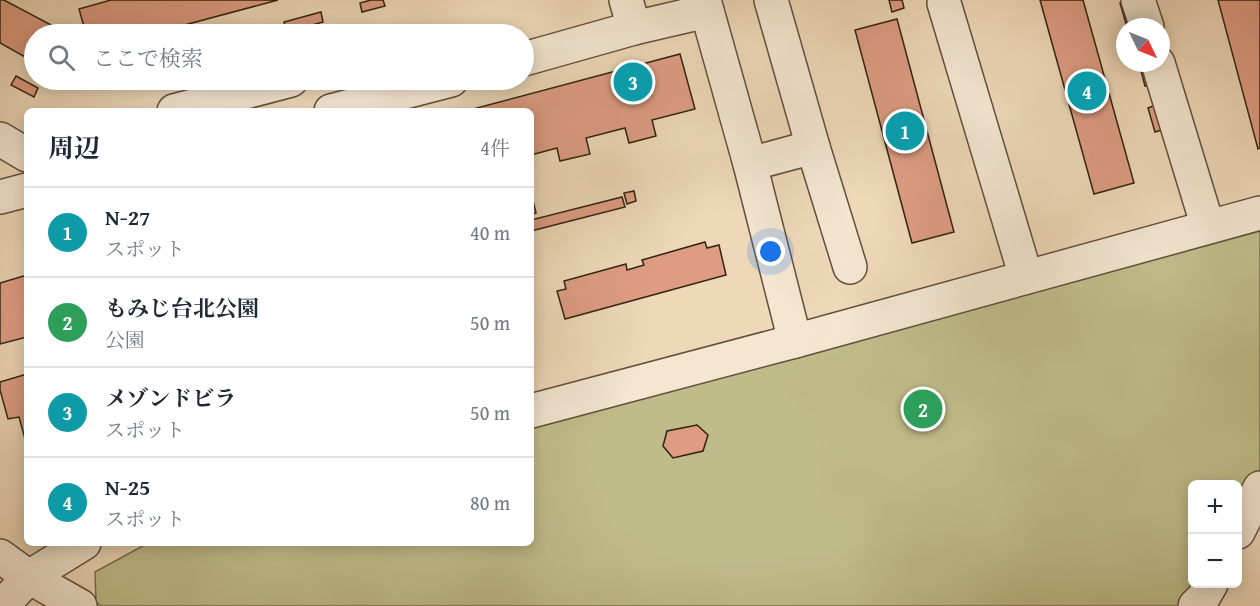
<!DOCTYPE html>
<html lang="ja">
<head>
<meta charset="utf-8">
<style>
  body { margin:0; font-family:"Gentium Book Plus","Noto Serif JP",serif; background:#f6f6f7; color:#1f2937 }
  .controls { position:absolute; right:18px; bottom:18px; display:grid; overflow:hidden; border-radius:9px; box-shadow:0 3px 15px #0003 }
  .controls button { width:54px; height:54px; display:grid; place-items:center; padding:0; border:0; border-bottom:2px solid #e0e1e3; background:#fff; color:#1f2937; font:30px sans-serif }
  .compass { position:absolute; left:1116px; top:18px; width:54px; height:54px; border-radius:50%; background:#fff; box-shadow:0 3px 15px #0003; rotate:133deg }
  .you { position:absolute; left:771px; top:252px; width:21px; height:21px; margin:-15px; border:4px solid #fff; border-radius:50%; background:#1a73e8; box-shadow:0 0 0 9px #1a73e833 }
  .badge { display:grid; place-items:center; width:39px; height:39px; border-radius:50%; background:#b45309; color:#fff; font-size:20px; font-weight:700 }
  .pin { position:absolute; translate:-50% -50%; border:3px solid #fff; box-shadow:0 2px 6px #0006 }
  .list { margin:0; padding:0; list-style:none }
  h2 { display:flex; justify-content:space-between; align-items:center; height:78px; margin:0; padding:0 24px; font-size:26px }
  h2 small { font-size:20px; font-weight:400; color:#747a83 }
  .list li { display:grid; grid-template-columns:39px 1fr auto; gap:18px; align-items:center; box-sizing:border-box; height:90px; padding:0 24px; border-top:2px solid #e0e1e3 }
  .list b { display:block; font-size:22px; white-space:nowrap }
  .list p { margin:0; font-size:20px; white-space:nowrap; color:#747a83 }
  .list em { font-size:20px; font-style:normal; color:#747a83 }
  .icon { flex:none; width:33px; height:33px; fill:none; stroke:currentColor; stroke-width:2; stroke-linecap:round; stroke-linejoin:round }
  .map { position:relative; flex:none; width:1260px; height:606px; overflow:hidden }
  .search { position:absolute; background:#fff; box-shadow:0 3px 15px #0003; left:24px; top:24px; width:510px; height:66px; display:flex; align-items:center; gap:15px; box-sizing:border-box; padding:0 21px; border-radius:33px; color:#747a83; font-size:22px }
  .panel { position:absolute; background:#fff; box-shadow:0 3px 15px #0003; left:24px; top:108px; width:510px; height:438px; border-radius:9px }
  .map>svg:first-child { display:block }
  .green { fill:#c0bc8a; stroke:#78704e; stroke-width:1.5 }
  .building { fill:#de9d83; stroke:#302313; stroke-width:1.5 }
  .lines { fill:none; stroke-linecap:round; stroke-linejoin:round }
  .minor-casing { stroke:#60503c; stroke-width:36 }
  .minor { stroke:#f4e6d1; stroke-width:33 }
</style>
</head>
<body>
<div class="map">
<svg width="1260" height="606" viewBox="0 0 1260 606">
  <rect width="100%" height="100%" fill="#eed8b8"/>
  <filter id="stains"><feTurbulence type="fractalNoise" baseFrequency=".00333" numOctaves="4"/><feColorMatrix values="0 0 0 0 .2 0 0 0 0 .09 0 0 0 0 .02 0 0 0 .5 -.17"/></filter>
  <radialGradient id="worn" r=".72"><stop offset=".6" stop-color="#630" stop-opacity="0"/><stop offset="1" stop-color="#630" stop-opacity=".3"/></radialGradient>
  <!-- green -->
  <path class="green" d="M 1260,228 L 1260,480 L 1238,523 L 1238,484 L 1192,484 L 1192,584 L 1188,606 L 102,606 L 96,603 L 95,572 L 148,543 L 531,543 L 531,425 Z"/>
  <!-- building -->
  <g class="building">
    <path d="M 0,0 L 4,0 L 55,27 L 51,34 L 34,34 L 34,62 L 0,43 Z"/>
    <path d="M 111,0 L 278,0 L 151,34 L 86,34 L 79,9 Z"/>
    <path d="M 371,0 L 383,0 L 385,6 L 362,12 L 360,3 Z"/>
    <path d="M 889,0 L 902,0 L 904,8 L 892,12 Z"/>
    <path d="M 1040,0 L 1083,0 L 1134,183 L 1094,194 Z"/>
    <path d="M 1129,0 L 1136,25 L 1127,27 L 1120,3 Z"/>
    <path d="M 1218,0 L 1260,0 L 1260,148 L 1258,149 Z"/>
    <path d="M 321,12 L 323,22 L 287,32 L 284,22 Z"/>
    <path d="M 897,19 L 954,232 L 912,243 L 855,30 Z"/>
    <path d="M 680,54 L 695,109 L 652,120 L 656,136 L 629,143 L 625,128 L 586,138 L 590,154 L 560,161 L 557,148 L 531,155 L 531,111 L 473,111 L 473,109 Z"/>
    <path d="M 1139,63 L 1146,63 L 1152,84 L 1145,86 Z"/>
    <path d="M 16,76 L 38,88 L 34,97 L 11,85 Z"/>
    <path d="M 1158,104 L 1165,129 L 1155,132 L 1148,108 Z"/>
    <path d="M 634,191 L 636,201 L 627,204 L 624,193 Z"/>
    <path d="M 531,192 L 536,213 L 531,215 Z"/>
    <path d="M 622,197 L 625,207 L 531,231 L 531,220 Z"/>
    <path d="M 705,242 L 707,248 L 719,245 L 726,275 L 565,319 L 557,291 L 566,289 L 564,281 L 626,264 L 627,270 L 644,265 L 642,260 Z"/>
    <path d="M 27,275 L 27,337 L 0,344 L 0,283 Z"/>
    <path d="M 27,374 L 27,446 L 19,417 L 8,419 L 0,390 L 0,382 Z"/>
    <path d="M 697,425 L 708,435 L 703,451 L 673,458 L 663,446 L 667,431 Z"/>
  </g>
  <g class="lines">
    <!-- minor casing -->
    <g class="minor-casing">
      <g id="minor">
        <path d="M 626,0 L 634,28"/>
        <path d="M 704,0 L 750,164 L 795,341"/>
        <path d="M 771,0 L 813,147 L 850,267"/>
        <path d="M 1138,0 L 1147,27"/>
        <path d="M 944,3 L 1026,277"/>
        <path d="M 524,59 L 634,28 L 707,11"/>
        <path d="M 1158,63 L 1208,227"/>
        <path d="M 174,111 L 291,80"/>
        <path d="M 331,111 L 451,80"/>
        <path d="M 0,139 L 27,155"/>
        <path d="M 750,164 L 813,147"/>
        <path d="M 0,197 L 27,190"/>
        <path d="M 531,411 L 795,341 L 1260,213"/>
        <path d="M 1238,532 L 1260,488"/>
        <path d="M 0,556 L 29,577 L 80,606"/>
        <path d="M 2,606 L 29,577 L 84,543"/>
        <path d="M 1195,606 L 1203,598 L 1211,584"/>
      </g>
    </g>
    <!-- minor -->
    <use href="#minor" class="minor"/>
  </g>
  <rect width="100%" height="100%" filter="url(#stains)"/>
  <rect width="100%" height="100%" fill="url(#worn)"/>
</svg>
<div class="controls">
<button>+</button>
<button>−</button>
</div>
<svg class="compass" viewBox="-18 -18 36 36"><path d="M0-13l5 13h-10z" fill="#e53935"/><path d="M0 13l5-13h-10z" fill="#747a83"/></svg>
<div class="you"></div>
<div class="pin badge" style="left:905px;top:131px;background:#0f9aa8">1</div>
<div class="pin badge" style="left:923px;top:409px;background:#2e9e5b">2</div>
<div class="pin badge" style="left:633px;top:82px;background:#0f9aa8">3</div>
<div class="pin badge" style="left:1087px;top:91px;background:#0f9aa8">4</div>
<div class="search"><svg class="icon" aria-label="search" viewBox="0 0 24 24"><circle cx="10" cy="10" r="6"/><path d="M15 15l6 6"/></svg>ここで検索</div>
<section class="panel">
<h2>周辺<small>4件</small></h2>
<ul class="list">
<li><span class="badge" style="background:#0f9aa8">1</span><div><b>N-27</b><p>スポット</p></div><em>40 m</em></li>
<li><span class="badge" style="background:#2e9e5b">2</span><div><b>もみじ台北公園</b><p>公園</p></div><em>50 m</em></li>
<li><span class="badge" style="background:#0f9aa8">3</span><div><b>メゾンドビラ</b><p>スポット</p></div><em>50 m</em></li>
<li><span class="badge" style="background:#0f9aa8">4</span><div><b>N-25</b><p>スポット</p></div><em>80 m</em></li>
</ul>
</section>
</div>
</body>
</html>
